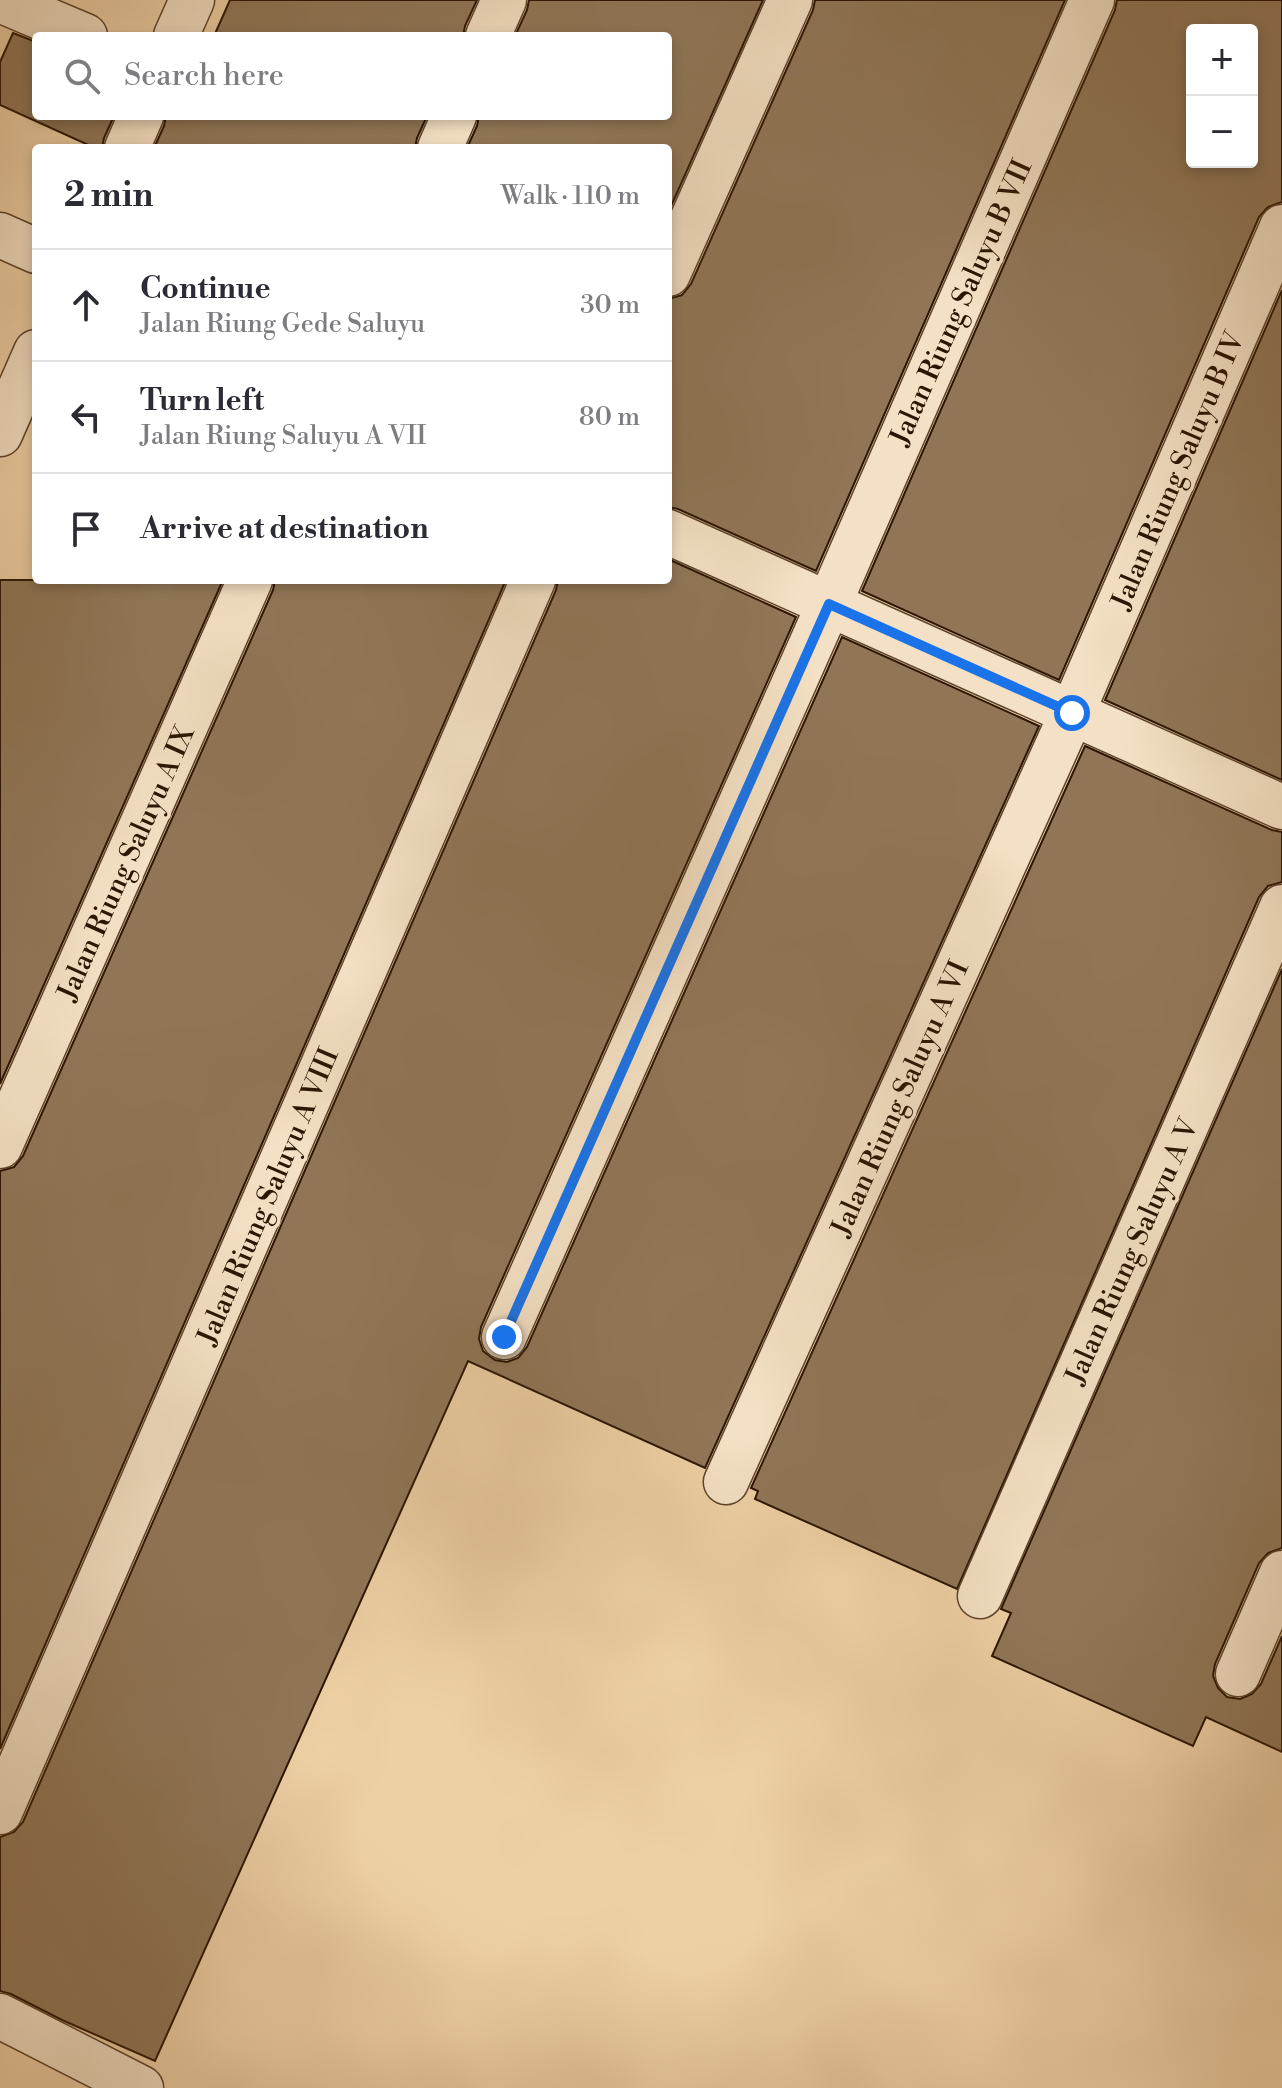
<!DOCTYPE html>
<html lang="en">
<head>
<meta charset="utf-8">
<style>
  body { margin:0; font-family:"Libre Bodoni",serif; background:#f7f7f7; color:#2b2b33 }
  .controls { position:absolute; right:24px; top:24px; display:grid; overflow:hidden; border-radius:8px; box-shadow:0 4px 12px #0003 }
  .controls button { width:72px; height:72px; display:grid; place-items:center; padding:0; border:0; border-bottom:2px solid #e1e1e2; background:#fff; color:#2b2b33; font:40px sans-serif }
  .stop { position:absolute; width:24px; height:24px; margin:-18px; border:6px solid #1a73e8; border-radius:50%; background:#fff }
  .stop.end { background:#1a73e8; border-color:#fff; box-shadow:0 2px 8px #0008 }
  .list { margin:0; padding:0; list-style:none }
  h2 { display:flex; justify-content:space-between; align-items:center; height:104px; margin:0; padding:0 32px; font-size:34px }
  h2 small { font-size:26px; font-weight:400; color:#7c7c81 }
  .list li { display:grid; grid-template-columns:52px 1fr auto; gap:24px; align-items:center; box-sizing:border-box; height:112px; padding:0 32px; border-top:2px solid #e1e1e2 }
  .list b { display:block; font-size:30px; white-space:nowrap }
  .list p { margin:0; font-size:26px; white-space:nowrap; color:#7c7c81 }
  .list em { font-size:26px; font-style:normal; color:#7c7c81 }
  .icon { flex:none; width:44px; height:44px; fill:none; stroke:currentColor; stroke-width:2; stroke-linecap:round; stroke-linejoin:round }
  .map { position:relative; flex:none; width:1282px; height:2088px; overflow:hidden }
  .search { position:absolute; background:#fff; box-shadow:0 4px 12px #0003; left:32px; top:32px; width:640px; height:88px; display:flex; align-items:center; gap:20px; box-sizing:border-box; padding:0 28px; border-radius:8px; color:#7c7c81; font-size:30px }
  .panel { position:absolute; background:#fff; box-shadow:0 4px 12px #0003; left:32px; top:144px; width:640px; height:440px; border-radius:8px }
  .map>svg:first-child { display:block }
  .building { fill:#907657; stroke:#2b1402; stroke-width:2; fill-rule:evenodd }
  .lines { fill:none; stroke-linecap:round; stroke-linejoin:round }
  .minor-casing { stroke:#5c432b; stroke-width:47 }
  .minor { stroke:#f4e0c4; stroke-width:44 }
  .route { stroke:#1a73e8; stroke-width:10 }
  .labels { text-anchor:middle; stroke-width:7; stroke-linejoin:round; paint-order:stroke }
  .street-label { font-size:28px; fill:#2b1402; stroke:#f4e0c4 }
</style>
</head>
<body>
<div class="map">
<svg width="1282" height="2088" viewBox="0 0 1282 2088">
  <rect width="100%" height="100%" fill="#eed0a5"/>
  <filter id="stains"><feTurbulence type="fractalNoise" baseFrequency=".0025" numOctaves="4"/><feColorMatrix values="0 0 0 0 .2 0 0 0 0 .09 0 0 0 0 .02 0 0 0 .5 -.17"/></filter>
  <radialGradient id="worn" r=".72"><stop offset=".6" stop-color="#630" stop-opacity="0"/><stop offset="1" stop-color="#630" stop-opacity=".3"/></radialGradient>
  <!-- building -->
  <g class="building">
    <path d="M 230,0 L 477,0 L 465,26 L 463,36 L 214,36 Z"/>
    <path d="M 529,0 L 763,0 L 668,213 L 668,148 L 467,148 L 477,126 L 479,116 L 668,116 L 668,36 L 515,36 L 527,10 Z"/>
    <path d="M 815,0 L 1065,0 L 816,571 L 678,509 L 668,507 L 668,299 L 682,295 L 691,284 L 813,10 Z"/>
    <path d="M 1117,0 L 1282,0 L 1282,202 L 1268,207 L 1259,217 L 1059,680 L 862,591 L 1115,10 ZM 1192,30 L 1252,30 L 1252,162 L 1192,162 Z"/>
    <path d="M 13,33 L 36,42 L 36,116 L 114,116 L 104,138 L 102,148 L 95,148 L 0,105 L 0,62 Z"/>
    <path d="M 166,116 L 427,116 L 417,138 L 415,148 L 154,148 L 164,126 Z"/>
    <path d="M 1282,290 L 1282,780 L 1105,700 Z"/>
    <path d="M 668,559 L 796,617 L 481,1327 L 479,1339 L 483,1351 L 495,1360 L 507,1362 L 518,1358 L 527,1347 L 842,637 L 1039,726 L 705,1468 L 468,1361 L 155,2061 L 62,2020 L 11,1994 L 0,1991 L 0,1837 L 14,1832 L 23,1822 L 556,590 L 558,580 L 668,580 Z"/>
    <path d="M 0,580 L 223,580 L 0,1084 Z"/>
    <path d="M 275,580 L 506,580 L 0,1749 L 0,1171 L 14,1167 L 23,1156 L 273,590 Z"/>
    <path d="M 1085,746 L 1272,830 L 1282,832 L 1282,882 L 1268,886 L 1259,897 L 957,1589 L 755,1499 L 758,1491 L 751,1488 Z"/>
    <path d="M 1282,969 L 1282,1548 L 1268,1553 L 1259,1563 L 1215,1664 L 1213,1676 L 1218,1688 L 1227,1697 L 1240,1699 L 1252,1694 L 1261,1684 L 1282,1636 L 1282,1752 L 1206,1717 L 1193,1746 L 992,1656 L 1011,1613 L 1001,1609 Z"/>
  </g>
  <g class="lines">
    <!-- minor casing -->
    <g class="minor-casing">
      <g id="minor">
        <path d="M 0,0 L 85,36"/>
        <path d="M 176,36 L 192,0"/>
        <path d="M 488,36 L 504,0"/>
        <path d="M 127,148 L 141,116"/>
        <path d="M 440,148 L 454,116"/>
        <path d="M 0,235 L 36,251"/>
        <path d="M 668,274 L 790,0"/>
        <path d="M 0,434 L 36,352"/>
        <path d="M 668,532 L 1282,807"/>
        <path d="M 0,1146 L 250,580"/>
        <path d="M 504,1337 L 829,604 L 1092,0"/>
        <path d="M 726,1482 L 1072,713 L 1282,227"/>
        <path d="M 980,1596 L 1282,907"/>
        <path d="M 1238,1674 L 1282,1573"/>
        <path d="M 0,1812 L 533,580"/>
        <path d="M 0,2016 L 141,2088"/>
      </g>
    </g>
    <!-- minor -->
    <use href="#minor" class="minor"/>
  </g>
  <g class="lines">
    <!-- route -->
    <path class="route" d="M 504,1337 L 829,604 L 1072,713"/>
  </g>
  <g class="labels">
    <!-- street labels -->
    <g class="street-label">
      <text transform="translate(960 302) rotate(-66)" y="10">Jalan Riung Saluyu B VII</text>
      <text transform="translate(1177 470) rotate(-67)" y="10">Jalan Riung Saluyu B IV</text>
      <text transform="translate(125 863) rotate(-66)" y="10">Jalan Riung Saluyu A IX</text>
      <text transform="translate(899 1098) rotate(-66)" y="10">Jalan Riung Saluyu A VI</text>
      <text transform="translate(267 1196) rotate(-67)" y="10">Jalan Riung Saluyu A VIII</text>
      <text transform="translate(1131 1251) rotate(-66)" y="10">Jalan Riung Saluyu A V</text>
    </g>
  </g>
  <rect width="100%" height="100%" filter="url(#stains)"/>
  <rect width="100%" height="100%" fill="url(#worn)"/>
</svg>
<div class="controls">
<button>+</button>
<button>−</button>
</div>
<div class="stop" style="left:1072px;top:713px"></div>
<div class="stop end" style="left:504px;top:1337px"></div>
<div class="search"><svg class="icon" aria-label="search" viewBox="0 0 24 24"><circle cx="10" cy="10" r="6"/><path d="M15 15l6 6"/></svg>Search here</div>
<section class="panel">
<h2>2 min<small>Walk · 110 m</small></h2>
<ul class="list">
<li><svg class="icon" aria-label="ahead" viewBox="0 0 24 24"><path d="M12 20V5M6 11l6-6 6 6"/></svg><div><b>Continue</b><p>Jalan Riung Gede Saluyu</p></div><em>30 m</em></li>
<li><svg class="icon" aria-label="left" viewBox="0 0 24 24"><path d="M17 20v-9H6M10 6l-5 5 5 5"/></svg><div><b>Turn left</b><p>Jalan Riung Saluyu A VII</p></div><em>80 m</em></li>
<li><svg class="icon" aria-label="arrive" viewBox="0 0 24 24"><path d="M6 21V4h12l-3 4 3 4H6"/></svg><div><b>Arrive at destination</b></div></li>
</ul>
</section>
</div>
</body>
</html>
